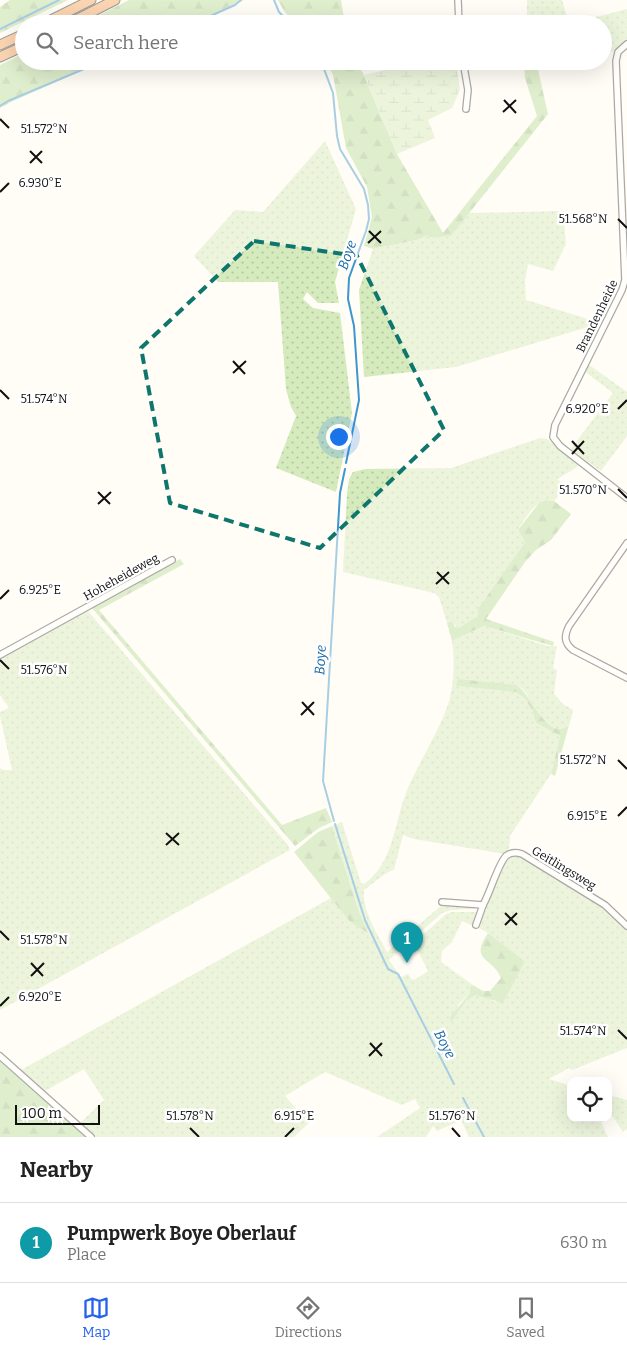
<!DOCTYPE html>
<html lang="en">
<head>
<meta charset="utf-8">
<style>
  body { margin:0; font-family:Bitter,serif; background:#f2f2f2; color:#222 }
  .controls { position:absolute; right:15px; bottom:15px; display:grid; overflow:hidden; border-radius:10px; box-shadow:0 5px 20px #0002 }
  .controls button { width:45px; height:45px; display:grid; place-items:center; padding:0; border:0; border-bottom:1px solid #e0e0e0; background:#fff; color:#222; font:25px sans-serif }
  .scale { position:absolute; left:15px; bottom:12px; width:85px; box-sizing:border-box; padding-left:5px; border:2px solid #111; border-top:0; font-size:14px; line-height:18px; white-space:nowrap; color:#111; -webkit-text-stroke:4px #fff; paint-order:stroke }
  .you { position:absolute; left:338px; top:436px; width:18px; height:18px; margin:-12px; border:4px solid #fff; border-radius:50%; background:#1a73e8; box-shadow:0 0 0 8px #1a73e833 }
  .badge { display:grid; place-items:center; width:32px; height:32px; border-radius:50%; background:#2563eb; color:#fff; font-size:16px; font-weight:700 }
  .pin { position:absolute; translate:-50% -41px; filter:drop-shadow(0 1px 2px #0008) }
  .pin::after { content:''; position:absolute; top:26px; width:18px; height:15px; background:inherit; clip-path:polygon(0 0,100% 0,50% 100%) }
  .list { margin:0; padding:0; list-style:none }
  h2 { display:flex; justify-content:space-between; align-items:center; height:65px; margin:0; padding:0 20px; font-size:21px }
  h2 small { font-size:16px; font-weight:400; color:#767676 }
  .list li { display:grid; grid-template-columns:32px 1fr auto; gap:15px; align-items:center; box-sizing:border-box; height:80px; padding:0 20px; border-top:1px solid #e0e0e0 }
  .list b { display:block; font-size:19px; white-space:nowrap }
  .list p { margin:0; font-size:16px; white-space:nowrap; color:#767676 }
  .list em { font-size:16px; font-style:normal; color:#767676 }
  .icon { flex:none; width:28px; height:28px; fill:none; stroke:currentColor; stroke-width:2; stroke-linecap:round; stroke-linejoin:round }
  .map { position:relative; flex:none; width:627px; height:1137px; overflow:hidden }
  .search { position:absolute; background:#fff; box-shadow:0 5px 20px #0002; left:15px; right:15px; top:15px; height:55px; display:flex; align-items:center; gap:12px; box-sizing:border-box; padding:0 18px; border-radius:28px; color:#767676; font-size:19px }
  .sheet { height:145px; background:#fff }
  nav { display:flex; justify-content:space-around; align-items:center; box-sizing:border-box; height:70px; border-top:1px solid #e0e0e0; background:#fff; font-size:14px; color:#767676 }
  nav a { display:grid; justify-items:center; gap:2px }
  nav .on { color:#2563eb }
  .map>svg:first-child { display:block }
  .grass { fill:url(#grass-dots) }
  .forest { fill:url(#forest-firs) }
  .wetland { fill:url(#wetland-marsh) }
  .lines { fill:none; stroke-linecap:round; stroke-linejoin:round }
  .stream { stroke:#3f96cf; stroke-width:2 }
  .minor-casing { stroke:#444; stroke-width:8 }
  .highway-casing { stroke:#222; stroke-width:11 }
  .minor { stroke:#fff; stroke-width:5.5 }
  .highway { stroke:#f5a25d; stroke-width:9 }
  .marked { fill:none; stroke:#0f766e; stroke-width:4; stroke-dasharray:10 6; stroke-linejoin:round }
  .ticks { fill:none; stroke:#111; stroke-width:2 }
  .labels { text-anchor:middle; stroke-width:5; stroke-linejoin:round; paint-order:stroke }
  .street-label { font-size:12px; fill:#111; stroke:#fff }
  .water-label { font-size:14px; font-style:italic; fill:#1768a6; stroke:#fff }
  .ticks-label { font-size:12px; text-anchor:middle; fill:#111; stroke:#fff; stroke-width:5; stroke-linejoin:round; paint-order:stroke }
</style>
</head>
<body>
<div class="map">
<svg width="627" height="1137" viewBox="0 0 627 1137">
  <defs>
    <pattern id="grass-dots" width="8" height="8" patternUnits="userSpaceOnUse" patternTransform="scale(1.25)"><rect width="8" height="8" fill="#d5ebbd"/><path d="M2 2h.1M6 6h.1" fill="none" stroke="#b6c8a1" stroke-width="1.8" stroke-linecap="round"/></pattern>
    <pattern id="forest-firs" width="22" height="20" patternUnits="userSpaceOnUse" patternTransform="scale(1.25)"><rect width="22" height="20" fill="#b9dc9c"/><path d="M5 1l3.5 6h-7zM16 11l3.5 6h-7z" fill="#9ebc85"/></pattern>
    <pattern id="wetland-marsh" width="20" height="14" patternUnits="userSpaceOnUse" patternTransform="scale(1.25)"><rect width="20" height="14" fill="#d5ebbd"/><path d="M1 5h8M5 5V1M11 12h8M15 12V8" fill="none" stroke="#b6c8a1"/></pattern>
  </defs>
  <rect width="100%" height="100%" fill="#fffdf5"/>
  <!-- grass -->
  <g class="grass">
    <path d="M 527,0 L 562,0 L 569,24 L 550,24 L 549,16 L 527,16 Z"/>
    <path d="M 627,9 L 627,39 L 612,52 L 603,53 L 603,24 L 569,24 Z"/>
    <path d="M 325,141 L 356,209 L 335,282 L 339,303 L 318,303 L 307,292 L 303,299 L 313,308 L 340,313 L 352,413 L 336,492 L 276,468 L 296,416 L 291,407 L 286,389 L 278,282 L 218,282 L 194,256 L 235,210 L 263,212 Z"/>
    <path d="M 563,211 L 566,244 L 553,271 L 528,264 L 525,281 L 526,300 L 601,323 L 456,367 L 364,377 L 359,290 L 373,249 L 417,240 L 426,236 L 433,238 L 451,236 L 469,213 Z"/>
    <path d="M 588,364 L 627,392 L 627,436 L 601,471 L 570,450 L 613,393 L 584,371 Z"/>
    <path d="M 540,438 L 547,439 L 579,464 L 576,468 L 557,479 L 566,486 L 554,501 C 539,495 525,518 518,530 L 525,542 L 479,609 L 478,616 L 463,627 L 457,628 L 452,621 L 447,623 L 439,597 L 434,593 L 343,572 L 347,494 L 349,479 L 353,472 L 365,469 L 451,468 Z"/>
    <path d="M 88,611 L 288,845 L 290,850 L 0,1010 L 0,768 L 3,770 L 12,770 L 0,716 L 0,712 L 9,708 L 0,695 L 0,659 Z"/>
    <path d="M 484,626 L 548,646 L 557,646 L 553,668 L 557,670 L 554,694 L 563,704 L 573,710 C 572,714 571,721 569,725 C 556,746 531,700 525,692 C 522,688 520,687 516,685 L 456,686 L 516,692 L 525,699 L 532,710 L 536,723 L 560,736 L 551,774 L 510,836 L 509,849 L 505,854 L 414,839 L 403,835 L 394,870 C 387,871 371,885 364,890 C 362,911 378,934 387,952 L 443,904 L 475,906 L 472,909 L 451,910 L 442,913 L 389,960 L 401,977 L 408,974 L 412,980 L 416,979 L 428,971 L 414,943 L 446,914 L 452,912 L 479,912 L 473,926 L 462,921 L 452,942 L 442,951 L 441,962 L 473,985 L 470,988 L 470,993 L 459,1004 L 451,1023 C 457,1015 465,997 475,995 C 482,994 490,999 495,1002 L 525,961 L 488,933 L 477,927 C 484,911 498,866 511,856 C 526,854 540,869 552,877 C 558,881 565,883 572,887 C 593,897 611,912 627,929 L 627,1048 L 572,1070 L 569,1068 L 549,1079 L 571,1086 L 571,1118 L 599,1118 L 608,1137 L 469,1137 L 461,1120 L 437,1131 L 433,1126 L 426,1137 L 377,1137 L 420,1108 L 415,1099 L 402,1105 L 325,1072 L 285,1096 L 309,1123 L 294,1137 L 96,1137 L 80,1123 L 104,1100 L 84,1069 L 45,1091 L 21,1070 L 331,898 L 350,922 L 367,932 L 358,909 L 332,826 L 342,822 L 361,883 L 364,884 C 395,862 394,820 408,788 C 420,760 442,727 450,698 C 454,679 455,660 452,641 Z"/>
    <path d="M 608,1095 L 627,1100 L 627,1129 L 623,1132 L 613,1117 L 608,1114 Z"/>
  </g>
  <!-- forest -->
  <g class="forest">
    <path d="M 10,0 L 68,0 L 0,33 L 0,7 Z"/>
    <path d="M 129,0 L 244,0 L 189,24 L 82,24 Z"/>
    <path d="M 278,0 L 341,0 L 345,24 L 295,24 L 284,11 Z"/>
    <path d="M 24,53 L 24,61 L 103,61 L 11,102 L 0,108 L 0,65 Z"/>
    <path d="M 326,61 L 355,61 L 363,73 L 397,154 L 443,233 L 537,116 L 525,78 L 524,61 L 536,61 L 548,114 L 451,236 L 433,238 L 426,236 L 417,240 L 373,249 L 364,246 L 372,217 L 367,187 L 346,148 L 333,75 Z"/>
    <path d="M 546,500 L 554,501 L 571,514 L 551,540 L 536,550 L 525,562 L 486,619 L 554,642 L 553,646 L 484,626 L 452,641 L 447,623 L 452,621 L 455,627 L 459,628 L 478,616 L 478,609 L 525,542 L 518,530 L 539,503 Z"/>
    <path d="M 180,559 L 184,564 L 99,610 L 282,825 L 326,808 L 332,822 L 319,828 L 295,846 L 92,608 Z"/>
    <path d="M 458,679 L 516,685 C 531,692 548,744 569,725 L 555,776 L 551,774 L 560,736 L 536,723 L 532,710 L 525,699 L 516,692 L 456,686 Z"/>
    <path d="M 332,826 L 358,909 L 368,933 L 350,922 L 294,852 L 318,832 Z"/>
    <path d="M 488,933 L 525,961 L 503,1003 L 475,995 L 466,1001 L 451,1023 L 450,1017 L 470,993 L 470,987 L 473,985 L 483,991 L 490,991 L 501,978 C 492,956 469,962 488,933 Z"/>
    <path d="M 0,1058 L 89,1137 L 0,1137 Z"/>
  </g>
  <!-- wetland -->
  <path class="wetland" d="M 424,61 L 456,61 L 460,90 L 452,108 L 428,120 L 435,138 L 397,154 L 364,75 Z"/>
  <g class="lines">
    <!-- stream -->
    <g class="stream">
      <path d="M 274,0 L 279,12 L 291,24"/>
      <path d="M 192,24 L 235,5 L 241,0"/>
      <path d="M 0,29 L 59,0"/>
      <path d="M 321,61 L 333,93 L 337,136 L 340,149 L 364,189 L 368,205 L 369,219 L 366,231 L 349,278 L 348,299 L 354,326 L 359,400 L 346,463"/>
      <path d="M 0,106 L 8,101 L 103,61"/>
      <path d="M 334,821 L 323,781 L 340,493 L 345,469"/>
      <path d="M 335,824 L 365,920 L 388,969 L 398,974 L 454,1084"/>
      <path d="M 463,1098 L 484,1137"/>
    </g>
    <!-- minor casing -->
    <g class="minor-casing">
      <g id="minor">
        <path d="M 458,0 L 459,24"/>
        <path d="M 627,44 L 618,52 L 616,61 L 625,280 L 622,290 L 555,425 L 553,437 L 560,446 L 627,498"/>
        <path d="M 463,61 L 468,90 L 466,109"/>
        <path d="M 627,543 L 569,626 C 564,636 564,643 573,650 L 627,678"/>
        <path d="M 0,655 L 172,560"/>
        <path d="M 442,902 L 483,905 C 490,893 498,864 506,856 C 511,852 516,852 522,854 L 605,905 L 627,926"/>
        <path d="M 476,925 L 483,905"/>
        <path d="M 0,1056 L 91,1137"/>
      </g>
    </g>
    <!-- highway casing -->
    <g class="highway-casing">
      <g id="highway">
        <path d="M 43,24 L 91,0"/>
        <path d="M 68,24 L 115,0"/>
        <path d="M 0,45 L 24,34"/>
        <path d="M 0,57 L 24,46"/>
      </g>
    </g>
    <!-- minor -->
    <use href="#minor" class="minor"/>
    <!-- highway -->
    <use href="#highway" class="highway"/>
  </g>
  <!-- marked area -->
  <path d="M0 0H627V1137H0ZM 254,241 L 357,256 L 444,430 L 320,548 L 170,503 L 141,348 Z" fill="#fffdf5" fill-opacity=".55" fill-rule="evenodd"/>
  <path class="marked" d="M 254,241 L 357,256 L 444,430 L 320,548 L 170,503 L 141,348 Z"/>
  <!-- ticks -->
  <path class="ticks" d="M 504,100 L 516,113M 503,112 L 516,100M 0,119 L 9,128M 30,151 L 42,163M 30,163 L 42,151M 0,192 L 9,183M 618,219 L 627,228M 369,231 L 381,243M 368,243 L 381,231M 233,361 L 245,374M 233,373 L 246,361M 0,390 L 9,399M 618,409 L 627,400M 572,441 L 584,454M 572,454 L 584,441M 618,489 L 627,498M 98,492 L 110,504M 98,504 L 111,492M 437,572 L 449,584M 436,584 L 449,572M 0,599 L 9,590M 0,660 L 9,669M 302,702 L 314,715M 301,715 L 314,702M 618,760 L 627,769M 618,816 L 627,807M 166,833 L 179,845M 166,845 L 179,833M 505,913 L 517,925M 505,925 L 517,913M 0,931 L 9,940M 31,963 L 43,976M 31,976 L 44,963M 0,1006 L 9,997M 618,1030 L 627,1039M 370,1043 L 382,1056M 369,1056 L 382,1043M 190,1128 L 199,1137M 452,1128 L 460,1137M 285,1137 L 294,1128"/>
  <g class="labels">
    <!-- street labels -->
    <g class="street-label">
      <text transform="translate(597 316) rotate(-64)" y="4">Brandenheide</text>
      <text transform="translate(121 577) rotate(-29)" y="4">Hoheheideweg</text>
      <text transform="translate(564 868) rotate(31)" y="4">Geitlingsweg</text>
    </g>
    <!-- water labels -->
    <g class="water-label">
      <text transform="translate(347 255) rotate(-71)" y="5">Boye</text>
      <text transform="translate(320 660) rotate(-87)" y="5">Boye</text>
      <text transform="translate(445 1044) rotate(63)" y="5">Boye</text>
    </g>
  </g>
  <g class="ticks-label">
    <text x="44" y="133">51.572°N</text>
    <text x="40" y="187">6.930°E</text>
    <text x="583" y="223">51.568°N</text>
    <text x="44" y="403">51.574°N</text>
    <text x="587" y="413">6.920°E</text>
    <text x="583" y="494">51.570°N</text>
    <text x="40" y="594">6.925°E</text>
    <text x="44" y="674">51.576°N</text>
    <text x="583" y="764">51.572°N</text>
    <text x="587" y="820">6.915°E</text>
    <text x="44" y="944">51.578°N</text>
    <text x="40" y="1001">6.920°E</text>
    <text x="583" y="1035">51.574°N</text>
    <text x="190" y="1120">51.578°N</text>
    <text x="452" y="1120">51.576°N</text>
    <text x="294" y="1120">6.915°E</text>
  </g>
</svg>
<div class="controls">
<button><svg class="icon" aria-label="locate" viewBox="0 0 24 24"><circle cx="12" cy="12" r="6"/><path d="M12 2v4M12 18v4M2 12h4M18 12h4"/></svg></button>
</div>
<div class="scale">100 m</div>
<div class="you"></div>
<div class="pin badge" style="left:407px;top:963px;background:#0f9aa8">1</div>
<div class="search"><svg class="icon" aria-label="search" viewBox="0 0 24 24"><circle cx="10" cy="10" r="6"/><path d="M15 15l6 6"/></svg>Search here</div>
</div>
<section class="sheet">
<h2>Nearby<small></small></h2>
<ul class="list">
<li><span class="badge" style="background:#0f9aa8">1</span><div><b>Pumpwerk Boye Oberlauf</b><p>Place</p></div><em>630 m</em></li>
</ul>
</section>
<nav>
<a class="on"><svg class="icon" aria-label="map" viewBox="0 0 24 24"><path d="M3 6l6-2 6 2 6-2v14l-6 2-6-2-6 2zM9 4v14M15 6v14"/></svg>Map</a>
<a><svg class="icon" aria-label="directions" viewBox="0 0 24 24"><path d="M12 3l9 9-9 9-9-9zM9 14v-3h6M13 9l2 2-2 2"/></svg>Directions</a>
<a><svg class="icon" aria-label="saved" viewBox="0 0 24 24"><path d="M7 4h10v16l-5-4-5 4z"/></svg>Saved</a>
</nav>
</body>
</html>
